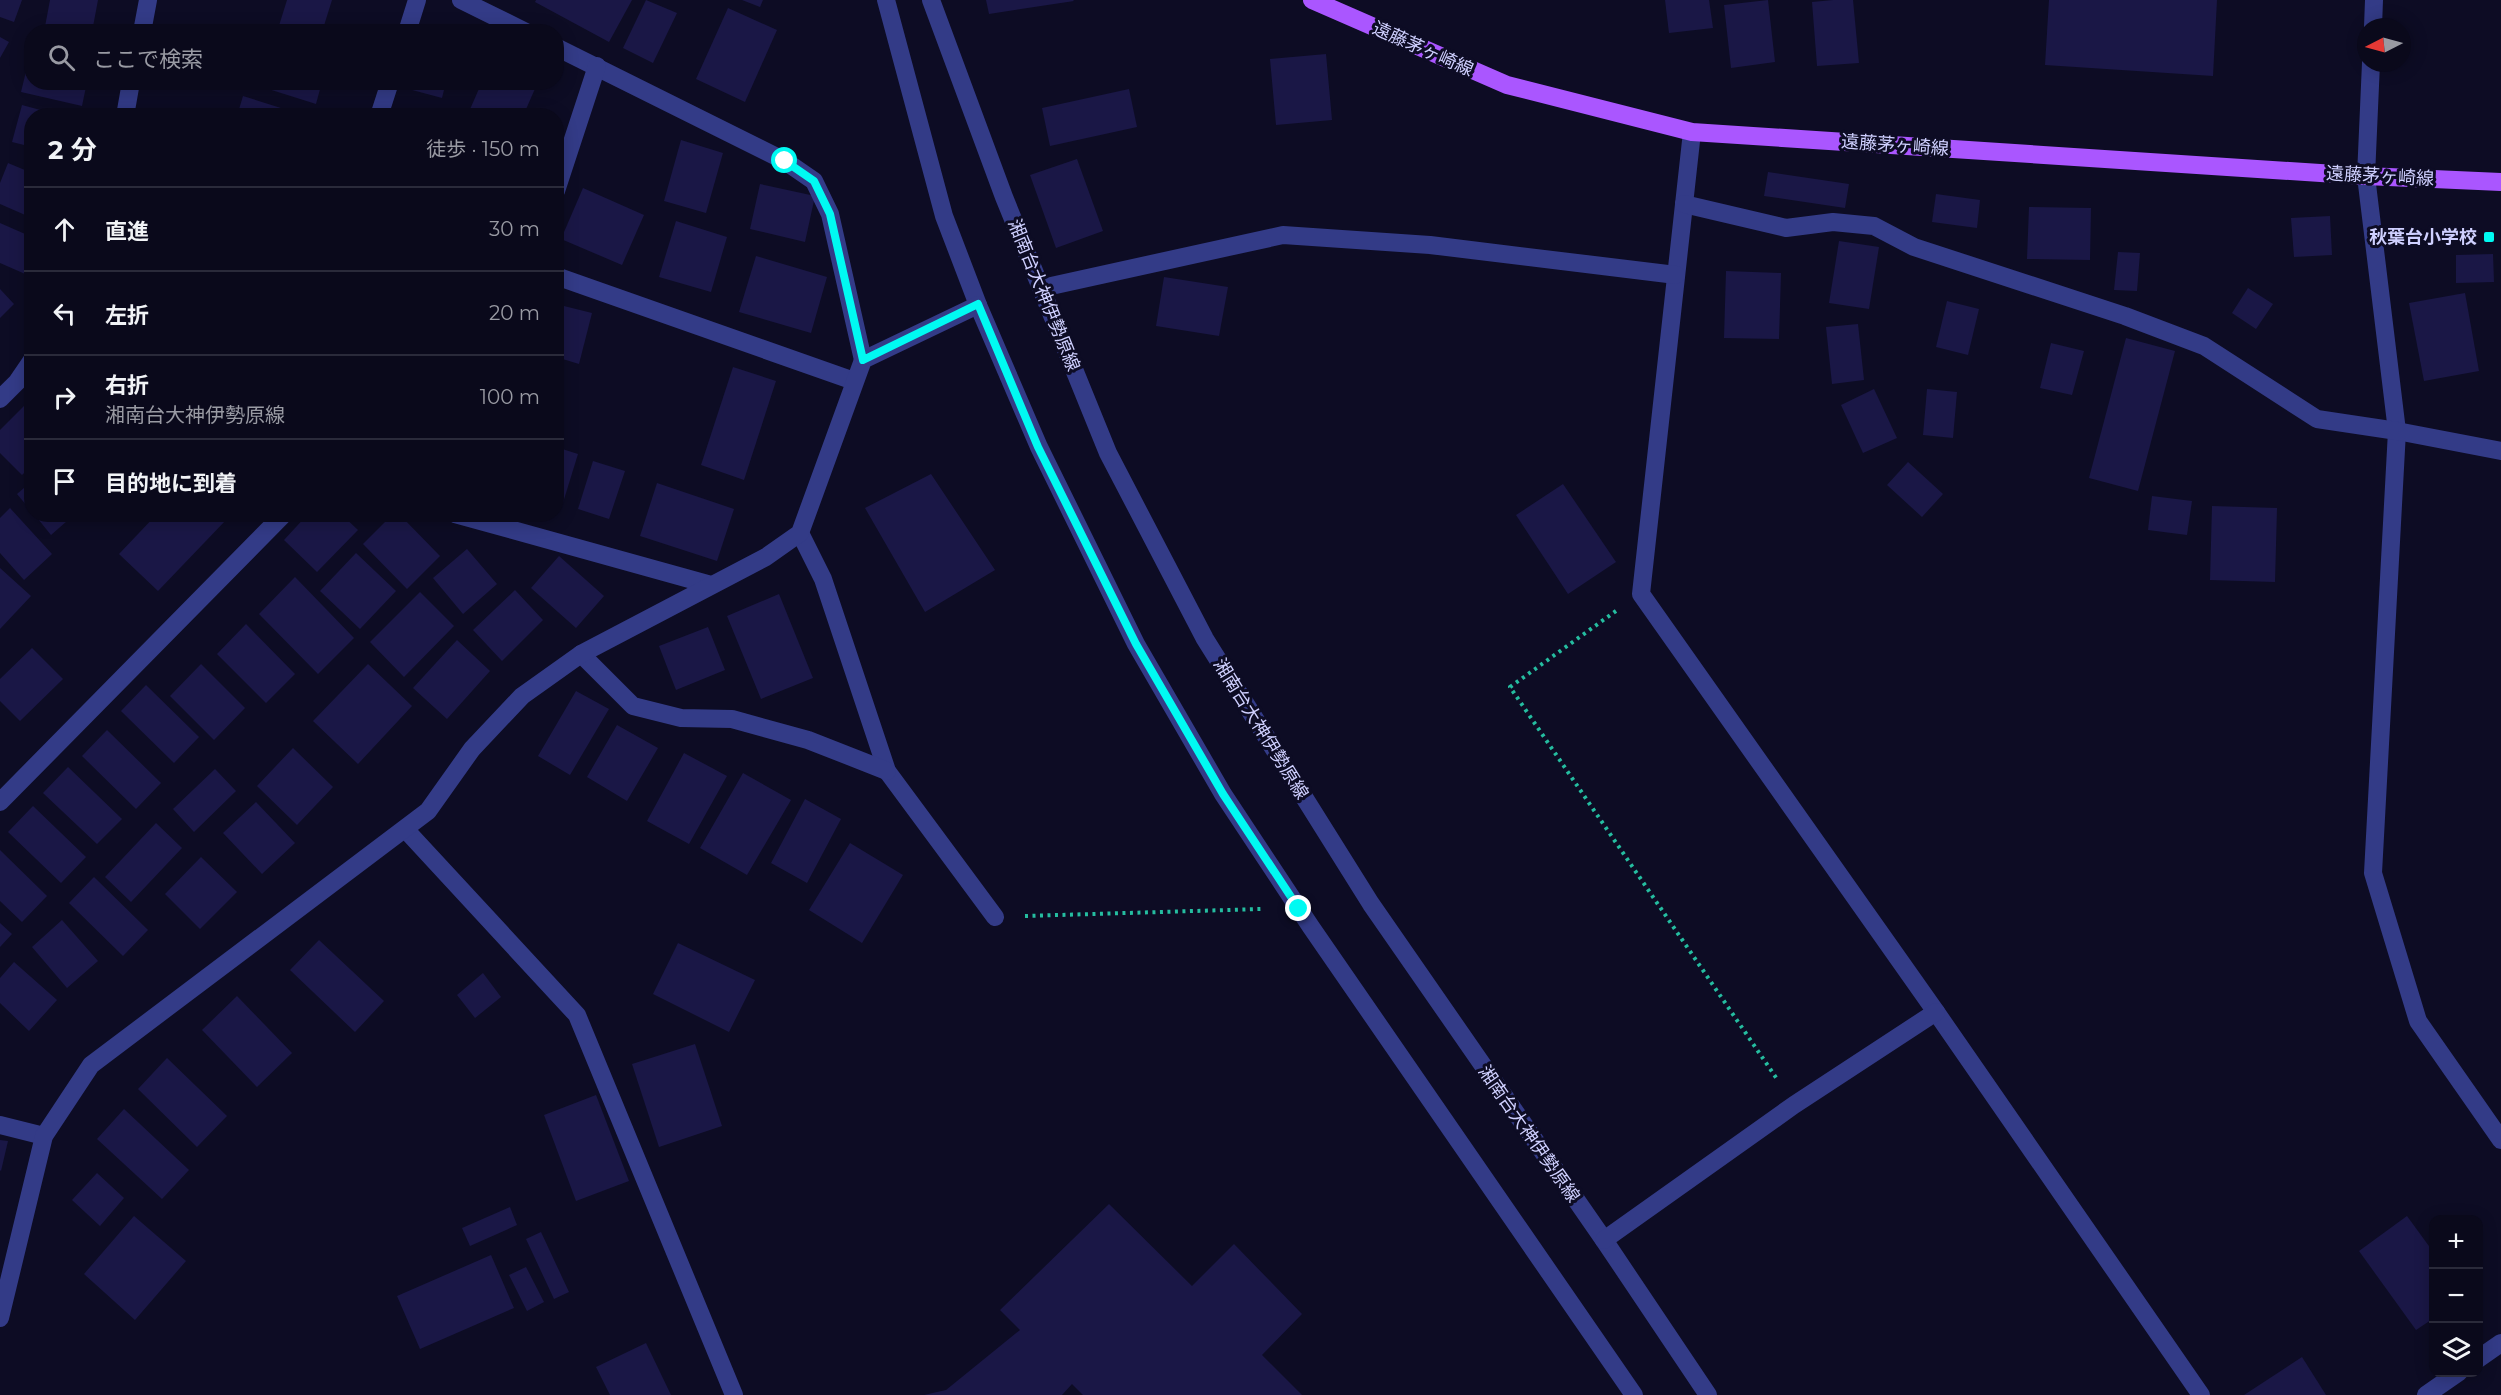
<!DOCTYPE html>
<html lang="ja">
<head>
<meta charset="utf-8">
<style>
  body { margin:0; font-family:Montserrat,"Noto Sans JP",sans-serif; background:#181728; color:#f1f3f6 }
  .controls { position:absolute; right:18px; bottom:18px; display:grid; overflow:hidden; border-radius:12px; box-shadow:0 3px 15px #0003 }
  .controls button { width:54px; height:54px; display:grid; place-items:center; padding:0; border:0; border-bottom:2px solid #2a2a3a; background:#0a091b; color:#f1f3f6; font:30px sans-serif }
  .compass { position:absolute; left:2357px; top:18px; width:54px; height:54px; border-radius:50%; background:#0a091b; box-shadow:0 3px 15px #0003; rotate:264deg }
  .stop { position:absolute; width:18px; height:18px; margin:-14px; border:4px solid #00faf2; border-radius:50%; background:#fff }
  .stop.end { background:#00faf2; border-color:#fff; box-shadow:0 2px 6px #0008 }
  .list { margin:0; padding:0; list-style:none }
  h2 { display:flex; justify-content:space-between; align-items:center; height:78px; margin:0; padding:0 24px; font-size:26px }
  h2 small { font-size:20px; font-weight:400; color:#999aa3 }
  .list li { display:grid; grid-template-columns:39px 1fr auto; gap:18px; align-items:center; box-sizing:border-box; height:84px; padding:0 24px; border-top:2px solid #2a2a3a }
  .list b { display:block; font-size:22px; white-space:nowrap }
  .list p { margin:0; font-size:20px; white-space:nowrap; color:#999aa3 }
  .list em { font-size:20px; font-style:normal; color:#999aa3 }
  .icon { flex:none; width:33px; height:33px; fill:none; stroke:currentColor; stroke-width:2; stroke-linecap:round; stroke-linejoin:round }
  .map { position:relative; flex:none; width:2501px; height:1395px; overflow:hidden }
  .search { position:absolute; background:#0a091b; box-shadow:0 3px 15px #0003; left:24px; top:24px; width:540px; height:66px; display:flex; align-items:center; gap:15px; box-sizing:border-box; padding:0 21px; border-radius:24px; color:#999aa3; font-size:22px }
  .panel { position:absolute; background:#0a091b; box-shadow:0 3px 15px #0003; left:24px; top:108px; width:540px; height:414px; border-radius:24px }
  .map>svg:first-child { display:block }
  .building { fill:#1a1746 }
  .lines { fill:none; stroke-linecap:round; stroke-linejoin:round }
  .path { stroke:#25bda0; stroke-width:4; stroke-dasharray:3 4.5; stroke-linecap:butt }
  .minor { stroke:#333b87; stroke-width:18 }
  .major { stroke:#aa56ff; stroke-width:18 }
  .route { stroke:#00faf2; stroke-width:8 }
  .poi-dot { fill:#00faf2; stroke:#0d0c24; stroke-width:2 }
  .labels { text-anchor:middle; stroke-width:6; stroke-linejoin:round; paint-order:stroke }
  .street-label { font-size:18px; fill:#cfd0ff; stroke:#0d0c24 }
  .poi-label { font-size:18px; font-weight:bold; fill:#cfd0ff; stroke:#0d0c24; text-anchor:end }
</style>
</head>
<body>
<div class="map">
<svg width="2501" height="1395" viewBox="0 0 2501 1395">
  <rect width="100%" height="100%" fill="#0d0c24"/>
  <!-- building -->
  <g class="building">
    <path d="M 0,0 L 22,0 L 14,22 L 0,17 Z"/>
    <path d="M 50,0 L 98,0 L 92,32 L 44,32 Z"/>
    <path d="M 287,0 L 332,0 L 322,32 L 277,32 Z"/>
    <path d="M 536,0 L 632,0 L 609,42 L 535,2 Z"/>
    <path d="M 646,0 L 677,13 L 653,63 L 623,48 Z"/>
    <path d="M 742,0 L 763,0 L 760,7 Z"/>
    <path d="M 986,0 L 1073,0 L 1074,1 L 989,14 Z"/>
    <path d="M 1665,0 L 1709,0 L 1713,28 L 1669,33 Z"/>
    <path d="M 1768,0 L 1775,62 L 1731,68 L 1724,5 Z"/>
    <path d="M 1833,0 L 1853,0 L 1859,63 L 1817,66 L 1812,2 Z"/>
    <path d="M 2049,0 L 2217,0 L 2213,76 L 2045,65 Z"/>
    <path d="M 728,8 L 777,30 L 745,102 L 696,79 Z"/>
    <path d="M 418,25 L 438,31 L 438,32 L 417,32 Z"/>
    <path d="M 0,37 L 9,42 L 0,58 Z"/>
    <path d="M 31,51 L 32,82 L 87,82 L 82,106 L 21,92 Z"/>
    <path d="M 1326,54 L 1332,120 L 1276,125 L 1270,59 Z"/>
    <path d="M 246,82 L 322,82 L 316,104 Z"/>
    <path d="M 403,82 L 446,82 L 442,98 L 401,87 Z"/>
    <path d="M 482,82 L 538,82 L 523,116 L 467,116 Z"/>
    <path d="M 1129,89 L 1137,127 L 1050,146 L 1042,108 Z"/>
    <path d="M 243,96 L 303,115 L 303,116 L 237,116 Z"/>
    <path d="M 22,105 L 59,115 L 32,116 L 32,147 L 12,142 Z"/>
    <path d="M 398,108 L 420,115 L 420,116 L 396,116 Z"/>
    <path d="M 681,140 L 723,153 L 706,213 L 664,201 Z"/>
    <path d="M 1077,159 L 1103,231 L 1056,248 L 1030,175 Z"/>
    <path d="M 8,163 L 32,173 L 32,218 L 0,204 L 0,183 Z"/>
    <path d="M 1768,172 L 1849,184 L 1845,208 L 1764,196 Z"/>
    <path d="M 760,184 L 815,196 L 805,242 L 750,229 Z"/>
    <path d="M 583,188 L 644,215 L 622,265 L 561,239 Z"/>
    <path d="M 1936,194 L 1980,200 L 1977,228 L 1932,222 Z"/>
    <path d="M 2029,207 L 2091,208 L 2090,260 L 2027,259 Z"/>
    <path d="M 2330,216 L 2332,255 L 2294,257 L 2291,218 Z"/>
    <path d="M 676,221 L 727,237 L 711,292 L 659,277 Z"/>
    <path d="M 0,223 L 32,237 L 32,277 L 0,263 Z"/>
    <path d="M 1839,241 L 1879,247 L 1869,309 L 1829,303 Z"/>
    <path d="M 2118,252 L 2140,253 L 2137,291 L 2114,290 Z"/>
    <path d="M 2493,254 L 2494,282 L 2456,283 L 2456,255 Z"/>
    <path d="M 756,256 L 827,277 L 811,333 L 739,312 Z"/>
    <path d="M 1726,271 L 1781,273 L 1779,339 L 1724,338 Z"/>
    <path d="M 1164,277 L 1228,287 L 1219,336 L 1156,326 Z"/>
    <path d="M 2248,288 L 2273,304 L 2256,329 L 2232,313 Z"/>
    <path d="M 0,289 L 14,304 L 0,318 Z"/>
    <path d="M 2465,293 L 2479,371 L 2424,381 L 2409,303 Z"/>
    <path d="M 1947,301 L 1979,309 L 1968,355 L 1936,347 Z"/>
    <path d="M 556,304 L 592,313 L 579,364 L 556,357 Z"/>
    <path d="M 1858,324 L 1864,380 L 1832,384 L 1826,327 Z"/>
    <path d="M 2126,338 L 2175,351 L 2138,491 L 2089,478 Z"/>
    <path d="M 2051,343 L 2084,351 L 2072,395 L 2040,388 Z"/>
    <path d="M 733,367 L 776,381 L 744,480 L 701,465 Z"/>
    <path d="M 1874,389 L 1897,438 L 1863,453 L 1841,405 Z"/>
    <path d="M 1927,389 L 1957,392 L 1953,438 L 1923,435 Z"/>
    <path d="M 24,406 L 32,414 L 32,465 L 22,475 L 0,453 L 0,430 Z"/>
    <path d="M 556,447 L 578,454 L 562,506 L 556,504 Z"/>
    <path d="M 593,461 L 625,471 L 609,519 L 578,509 Z"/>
    <path d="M 1908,462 L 1943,494 L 1922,517 L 1887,485 Z"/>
    <path d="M 931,474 L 995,570 L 925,612 L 865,508 Z"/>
    <path d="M 32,481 L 32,512 L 17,494 Z"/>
    <path d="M 657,483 L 734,509 L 717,561 L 640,536 Z"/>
    <path d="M 1563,484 L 1616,562 L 1568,594 L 1516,515 Z"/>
    <path d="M 2152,496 L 2192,501 L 2187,535 L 2148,530 Z"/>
    <path d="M 2212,506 L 2277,508 L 2275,582 L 2210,580 Z"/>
    <path d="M 10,508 L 52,554 L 24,580 L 0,553 L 0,518 Z"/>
    <path d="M 34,514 L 75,514 L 51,535 Z"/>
    <path d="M 157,514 L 220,514 L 226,520 L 158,591 L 119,554 Z"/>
    <path d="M 308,514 L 341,514 L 358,530 L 317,572 L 284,540 Z"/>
    <path d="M 393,514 L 399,514 L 440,556 L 407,589 L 363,544 Z"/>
    <path d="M 467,549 L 497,584 L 463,614 L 433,578 Z"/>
    <path d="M 356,553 L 396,591 L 360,629 L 320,591 Z"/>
    <path d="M 559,556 L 604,596 L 576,628 L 531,588 Z"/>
    <path d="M 0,568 L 31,596 L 0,629 Z"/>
    <path d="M 295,577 L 354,638 L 318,674 L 259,614 Z"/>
    <path d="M 515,590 L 543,620 L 502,661 L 473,630 Z"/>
    <path d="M 420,592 L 454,626 L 404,677 L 370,642 Z"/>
    <path d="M 779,594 L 813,678 L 761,699 L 727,616 Z"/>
    <path d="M 246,624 L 295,674 L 266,703 L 217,654 Z"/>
    <path d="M 708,627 L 725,670 L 676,690 L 659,646 Z"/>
    <path d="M 457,640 L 490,671 L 447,719 L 413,688 Z"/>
    <path d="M 32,648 L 63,679 L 20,721 L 0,701 L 0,679 Z"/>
    <path d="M 201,664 L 245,708 L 214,740 L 170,696 Z"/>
    <path d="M 368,664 L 412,706 L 358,764 L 313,721 Z"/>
    <path d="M 146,685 L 199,737 L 174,763 L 121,711 Z"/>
    <path d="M 576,691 L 609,709 L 570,775 L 538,756 Z"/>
    <path d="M 617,725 L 658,748 L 627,801 L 587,777 Z"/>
    <path d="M 107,730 L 161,783 L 136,809 L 82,756 Z"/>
    <path d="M 293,748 L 333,787 L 297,825 L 257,786 Z"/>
    <path d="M 684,753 L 727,776 L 689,844 L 647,821 Z"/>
    <path d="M 68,767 L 122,819 L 97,844 L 43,793 Z"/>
    <path d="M 215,769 L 236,791 L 194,832 L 173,809 Z"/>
    <path d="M 743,773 L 791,800 L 747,875 L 700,848 Z"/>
    <path d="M 805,799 L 841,819 L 807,883 L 771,863 Z"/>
    <path d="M 256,802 L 295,843 L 262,874 L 223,833 Z"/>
    <path d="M 33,806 L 86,857 L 61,883 L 8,832 Z"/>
    <path d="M 156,823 L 182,848 L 131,902 L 105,877 Z"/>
    <path d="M 850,843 L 903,875 L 862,943 L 809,910 Z"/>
    <path d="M 0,850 L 47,896 L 22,922 L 0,901 Z"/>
    <path d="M 201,857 L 237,892 L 200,929 L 165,894 Z"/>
    <path d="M 94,877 L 148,930 L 123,956 L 69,903 Z"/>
    <path d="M 62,920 L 98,961 L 67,988 L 32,947 Z"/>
    <path d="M 0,923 L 12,934 L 0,947 Z"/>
    <path d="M 319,940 L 384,1001 L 355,1032 L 290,970 Z"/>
    <path d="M 678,943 L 755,980 L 729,1032 L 653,994 Z"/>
    <path d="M 14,962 L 57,1000 L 29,1031 L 0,1003 L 0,978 Z"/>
    <path d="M 483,973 L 501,997 L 475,1018 L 457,995 Z"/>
    <path d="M 237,996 L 292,1053 L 257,1087 L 202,1030 Z"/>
    <path d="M 695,1044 L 722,1126 L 659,1147 L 632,1064 Z"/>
    <path d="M 167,1058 L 227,1116 L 197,1147 L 138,1089 Z"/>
    <path d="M 596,1095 L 629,1181 L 576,1201 L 544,1115 Z"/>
    <path d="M 124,1109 L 189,1170 L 162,1199 L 97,1139 Z"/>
    <path d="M 0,1140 L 8,1141 L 1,1171 L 0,1170 Z"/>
    <path d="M 97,1173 L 124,1198 L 100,1226 L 72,1200 Z"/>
    <path d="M 1109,1204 L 1192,1286 L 1234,1244 L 1302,1314 L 1262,1355 L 1302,1395 L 1083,1395 L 1072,1384 L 1062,1395 L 924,1395 L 946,1390 L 1020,1330 L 1000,1310 Z"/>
    <path d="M 510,1207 L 517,1225 L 470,1246 L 462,1228 Z"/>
    <path d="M 134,1216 L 186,1261 L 135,1320 L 84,1274 Z"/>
    <path d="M 2407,1216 L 2434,1253 L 2434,1318 L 2416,1330 L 2359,1251 Z"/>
    <path d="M 541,1232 L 569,1292 L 554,1299 L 526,1239 Z"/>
    <path d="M 491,1255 L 514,1308 L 420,1349 L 397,1296 Z"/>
    <path d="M 526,1267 L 544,1302 L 527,1311 L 509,1275 Z"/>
    <path d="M 646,1343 L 671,1395 L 610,1395 L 596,1367 Z"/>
    <path d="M 2302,1357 L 2326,1395 L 2244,1395 Z"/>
  </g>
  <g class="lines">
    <!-- path -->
    <g class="path">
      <path d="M 1616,611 L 1510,687 L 1777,1079"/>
      <path d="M 1025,916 L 1261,909"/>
    </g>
    <!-- minor -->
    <g class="minor">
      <path d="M 461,0 L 526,32"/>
      <path d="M 886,0 L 944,216 L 978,305 L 1039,447 L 1136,644 L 1223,794 L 1311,927 L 1634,1395"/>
      <path d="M 931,0 L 1004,197 L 1108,453 L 1205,639 L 1371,904 L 1604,1240 L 1708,1395"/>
      <path d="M 2373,27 L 2374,0"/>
      <path d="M 142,32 L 148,0"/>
      <path d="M 407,32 L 417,0"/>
      <path d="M 556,47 L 785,161 L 814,181 L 830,214 L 863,360"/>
      <path d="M 2371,63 L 2366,176 L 2397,431 L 2373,873 L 2418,1021 L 2501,1140"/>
      <path d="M 125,116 L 131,82"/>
      <path d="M 379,116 L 390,82"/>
      <path d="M 1692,132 L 1641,594 L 1936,1012 L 2201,1395"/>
      <path d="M 556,191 L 597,66"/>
      <path d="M 1684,204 L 1786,228 L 1833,222 L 1874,226 L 1914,247 L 2125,316 L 2204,346 L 2317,419 L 2397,431 L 2501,451"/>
      <path d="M 556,276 L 854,381"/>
      <path d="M 1042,288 L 1283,235 L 1430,245 L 1676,275"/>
      <path d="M 0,399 L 17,382 L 32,360"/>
      <path d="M 455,514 L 711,585"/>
      <path d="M 800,533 L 823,579 L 887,771 L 995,917"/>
      <path d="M 581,654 L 633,706 L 681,718 L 732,719 L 808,740 L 887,771"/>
      <path d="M 0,802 L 284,514"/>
      <path d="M 405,829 L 577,1015 L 734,1395"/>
      <path d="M 0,1125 L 44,1136"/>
      <path d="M 1604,1240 L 1794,1105 L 1936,1012"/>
      <path d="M 0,1318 L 44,1136 L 91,1065 L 428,811 L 472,749 L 522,696 L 581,654 L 766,557 L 800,533 L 863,360 L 978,305"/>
      <path d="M 2478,1359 L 2501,1343"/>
      <path d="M 2426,1395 L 2459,1372"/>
    </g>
    <!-- major -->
    <path class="major" d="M 1312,0 L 1507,85 L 1692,132 L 2366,176 L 2501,182"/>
  </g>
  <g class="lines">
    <!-- route -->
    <path class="route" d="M 785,161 L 814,181 L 830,214 L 863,360 L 978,304 L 1038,447 L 1136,644 L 1223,794 L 1299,909"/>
  </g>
  <!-- markers -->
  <rect class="poi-dot" x="2483" y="231" width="12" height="12" rx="3"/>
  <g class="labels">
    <!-- street labels -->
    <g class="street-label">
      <text transform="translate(1423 49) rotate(24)" y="6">遠藤茅ヶ崎線</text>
      <text transform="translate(1895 145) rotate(4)" y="6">遠藤茅ヶ崎線</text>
      <text transform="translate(2380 176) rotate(3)" y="6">遠藤茅ヶ崎線</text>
      <text transform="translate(1044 295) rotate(68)" y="6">湘南台大神伊勢原線</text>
      <text transform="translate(1261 729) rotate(58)" y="6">湘南台大神伊勢原線</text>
      <text transform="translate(1529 1134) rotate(55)" y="6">湘南台大神伊勢原線</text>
    </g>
    <!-- poi labels -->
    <g class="poi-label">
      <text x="2477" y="243">秋葉台小学校</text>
    </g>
  </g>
</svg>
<div class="controls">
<button>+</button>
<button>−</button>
<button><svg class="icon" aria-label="layers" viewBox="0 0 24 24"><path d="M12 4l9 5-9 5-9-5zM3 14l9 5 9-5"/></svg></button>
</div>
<svg class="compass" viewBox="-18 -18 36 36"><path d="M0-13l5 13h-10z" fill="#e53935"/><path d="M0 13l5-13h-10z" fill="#999aa3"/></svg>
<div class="stop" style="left:785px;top:161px"></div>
<div class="stop end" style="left:1299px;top:909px"></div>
<div class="search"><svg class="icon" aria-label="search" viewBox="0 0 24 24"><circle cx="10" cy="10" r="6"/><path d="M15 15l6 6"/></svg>ここで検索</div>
<section class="panel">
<h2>2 分<small>徒歩 · 150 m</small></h2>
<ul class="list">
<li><svg class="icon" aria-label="ahead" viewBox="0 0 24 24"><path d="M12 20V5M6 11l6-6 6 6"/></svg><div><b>直進</b></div><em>30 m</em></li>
<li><svg class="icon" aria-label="left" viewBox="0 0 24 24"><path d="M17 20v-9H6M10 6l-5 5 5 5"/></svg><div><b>左折</b></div><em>20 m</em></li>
<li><svg class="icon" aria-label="right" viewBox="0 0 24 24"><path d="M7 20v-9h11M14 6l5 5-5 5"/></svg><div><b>右折</b><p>湘南台大神伊勢原線</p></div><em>100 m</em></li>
<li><svg class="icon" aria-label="arrive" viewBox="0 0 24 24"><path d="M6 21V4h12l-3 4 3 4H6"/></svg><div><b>目的地に到着</b></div></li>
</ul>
</section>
</div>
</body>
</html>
